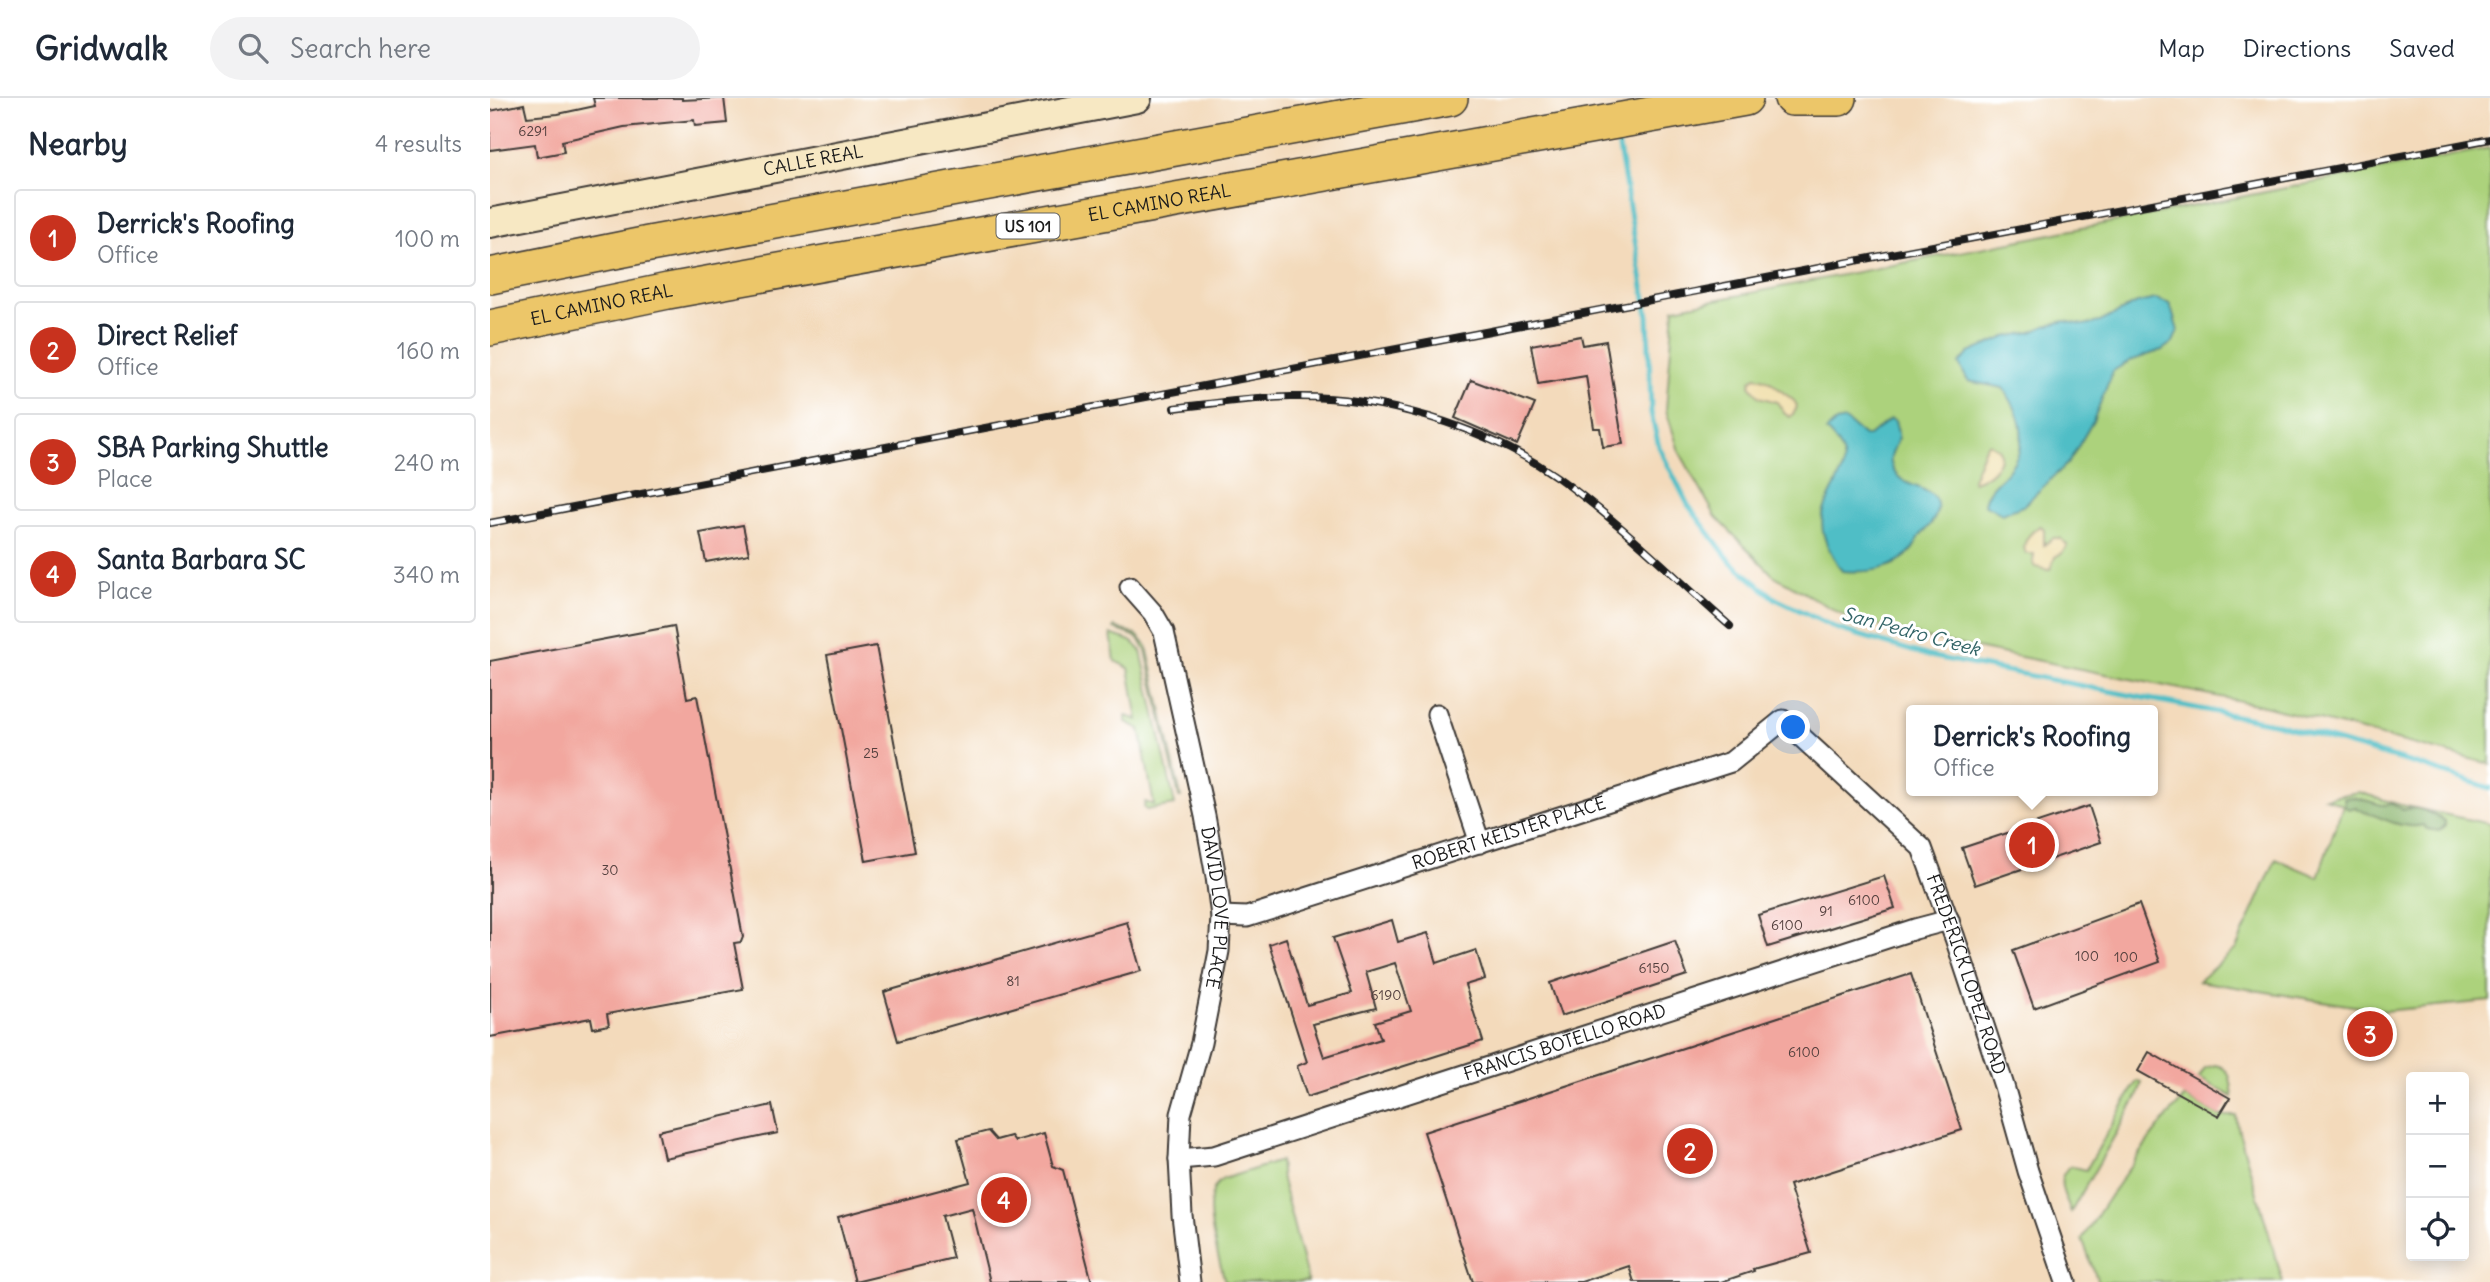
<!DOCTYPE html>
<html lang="en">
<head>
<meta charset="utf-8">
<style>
  body { margin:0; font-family:Delius,sans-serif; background:#f2f2f3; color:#1f2937 }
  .controls { position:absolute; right:21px; bottom:21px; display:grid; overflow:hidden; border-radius:7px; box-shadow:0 4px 18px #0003 }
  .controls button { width:63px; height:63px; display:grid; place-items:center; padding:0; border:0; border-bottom:2px solid #e0e1e3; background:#fff; color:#1f2937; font:35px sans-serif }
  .you { position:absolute; left:1304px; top:630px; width:24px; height:24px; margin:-18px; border:5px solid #fff; border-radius:50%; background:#1a73e8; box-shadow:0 0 0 10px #1a73e833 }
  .badge { display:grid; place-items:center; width:46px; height:46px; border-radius:50%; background:#c8321e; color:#fff; font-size:23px; font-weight:700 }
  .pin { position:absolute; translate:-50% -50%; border:4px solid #fff; box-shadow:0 2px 7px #0006 }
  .popup { position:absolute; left:1416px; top:607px; width:252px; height:91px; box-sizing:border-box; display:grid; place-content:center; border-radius:7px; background:#fff; filter:drop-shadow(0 2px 5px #0005); font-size:23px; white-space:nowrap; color:#747a83 }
  .popup b { font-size:26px; color:#1f2937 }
  .popup::after { content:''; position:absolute; left:50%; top:100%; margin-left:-14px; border:14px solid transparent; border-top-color:#fff }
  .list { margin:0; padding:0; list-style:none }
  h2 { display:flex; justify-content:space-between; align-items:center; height:91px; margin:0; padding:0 28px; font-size:30px }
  h2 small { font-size:23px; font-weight:400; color:#747a83 }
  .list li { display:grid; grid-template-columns:46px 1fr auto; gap:21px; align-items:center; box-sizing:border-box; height:98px; margin:0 14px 14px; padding:0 14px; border:2px solid #e0e1e3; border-radius:7px }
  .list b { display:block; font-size:26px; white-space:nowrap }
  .list p { margin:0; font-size:23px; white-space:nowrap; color:#747a83 }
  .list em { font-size:23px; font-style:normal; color:#747a83 }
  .icon { flex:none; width:38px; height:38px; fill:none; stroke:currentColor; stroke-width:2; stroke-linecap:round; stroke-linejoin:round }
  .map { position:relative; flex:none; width:2000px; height:1184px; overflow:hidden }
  header { display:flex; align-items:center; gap:42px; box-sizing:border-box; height:98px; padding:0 35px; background:#fff; border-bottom:2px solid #e0e1e3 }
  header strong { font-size:33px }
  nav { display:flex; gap:38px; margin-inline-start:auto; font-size:24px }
  .search { width:490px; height:63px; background:#f2f2f3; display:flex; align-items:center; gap:18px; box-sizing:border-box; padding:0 24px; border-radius:38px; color:#747a83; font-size:26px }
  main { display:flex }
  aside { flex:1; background:#fff }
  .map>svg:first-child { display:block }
  .green { fill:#acd27c; stroke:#64774c; stroke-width:2 }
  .forest { fill:#89b46c; stroke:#526844; stroke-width:2 }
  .sand { fill:#eeda9e; stroke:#857b5d; stroke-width:2 }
  .water { fill:#50bec6; stroke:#366d71; stroke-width:2 }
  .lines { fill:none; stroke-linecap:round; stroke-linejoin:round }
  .stream { stroke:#50bec6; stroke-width:5 }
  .building { fill:#f2a79f; fill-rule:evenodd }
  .street-casing { stroke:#3c3834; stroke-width:23 }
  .secondary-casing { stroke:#3c3834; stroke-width:32 }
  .highway-casing { stroke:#3c3834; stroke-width:38 }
  .street { stroke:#fff; stroke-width:19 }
  .secondary { stroke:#f7e8c3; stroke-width:28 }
  .highway { stroke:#ecc669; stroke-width:35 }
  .rail-casing { stroke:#1c1c1c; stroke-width:8 }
  .rail { stroke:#fff; stroke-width:5; stroke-dasharray:16; stroke-linecap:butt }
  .labels { text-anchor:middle; stroke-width:6; stroke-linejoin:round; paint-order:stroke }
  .number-label { font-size:14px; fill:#523f3d }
  .shield { fill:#fff; stroke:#606060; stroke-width:2 }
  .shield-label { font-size:16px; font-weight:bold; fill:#1c1c1c }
  .street-label { font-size:18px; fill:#1c1c1c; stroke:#fff }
  .water-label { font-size:19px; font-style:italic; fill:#336568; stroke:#fff }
</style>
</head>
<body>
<header>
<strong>Gridwalk</strong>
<div class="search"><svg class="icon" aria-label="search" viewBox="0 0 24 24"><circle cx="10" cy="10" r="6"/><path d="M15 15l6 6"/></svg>Search here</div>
<nav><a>Map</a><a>Directions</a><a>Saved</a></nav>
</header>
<main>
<aside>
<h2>Nearby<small>4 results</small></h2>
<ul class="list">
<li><span class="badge">1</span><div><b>Derrick's Roofing</b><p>Office</p></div><em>100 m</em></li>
<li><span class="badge">2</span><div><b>Direct Relief</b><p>Office</p></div><em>160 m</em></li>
<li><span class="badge">3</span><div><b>SBA Parking Shuttle</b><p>Place</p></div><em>240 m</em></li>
<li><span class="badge">4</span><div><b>Santa Barbara SC</b><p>Place</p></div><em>340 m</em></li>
</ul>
</aside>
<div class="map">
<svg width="2000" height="1184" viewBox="0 0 2000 1184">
  <rect width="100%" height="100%" fill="#fff"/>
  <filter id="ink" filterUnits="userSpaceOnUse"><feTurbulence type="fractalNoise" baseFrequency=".0143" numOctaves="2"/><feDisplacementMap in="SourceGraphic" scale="14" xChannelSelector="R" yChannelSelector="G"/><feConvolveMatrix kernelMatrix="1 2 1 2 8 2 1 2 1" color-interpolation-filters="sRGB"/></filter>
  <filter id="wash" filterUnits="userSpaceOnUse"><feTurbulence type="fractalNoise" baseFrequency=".00686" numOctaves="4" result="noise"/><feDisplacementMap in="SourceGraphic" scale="28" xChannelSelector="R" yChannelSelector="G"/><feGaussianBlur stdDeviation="1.57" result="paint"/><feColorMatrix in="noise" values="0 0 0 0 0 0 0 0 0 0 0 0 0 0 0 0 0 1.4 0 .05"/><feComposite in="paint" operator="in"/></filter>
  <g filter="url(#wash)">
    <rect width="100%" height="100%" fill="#f3dabb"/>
    <!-- green -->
    <g class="green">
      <path d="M 2000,50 L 2000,666 L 1770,607 L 1441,541 L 1360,521 L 1283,477 L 1226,419 L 1189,353 L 1176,312 L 1184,210 Z"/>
      <path d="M 625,529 L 647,537 L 657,548 L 691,699 L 689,699 L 656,553 L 651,544 L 644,538 L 624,531 Z"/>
      <path d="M 621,536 C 633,541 644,541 651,553 L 685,707 L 656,712 L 654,709 L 655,704 L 664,707 L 650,631 L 636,624 L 636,618 L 648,622 L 639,570 L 625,563 Z"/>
      <path d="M 1868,694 L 1911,707 L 2000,726 L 2000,903 L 1894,913 L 1708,883 L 1746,851 L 1786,761 L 1828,779 L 1853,707 L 1835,700 Z"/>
      <path d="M 1725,967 C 1742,970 1741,985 1743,999 L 1709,980 L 1715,970 Z"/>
      <path d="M 1647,983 L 1652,984 L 1648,997 L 1581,1114 C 1575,1099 1563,1079 1581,1068 L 1596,1072 Z"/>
      <path d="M 1695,999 L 1729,1018 L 1746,1018 L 1749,1034 L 1793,1184 L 1608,1184 L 1592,1141 C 1624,1092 1655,1042 1695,999 Z"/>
      <path d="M 790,1063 L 792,1082 L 818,1184 L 735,1184 C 729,1159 706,1096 733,1081 Z"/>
    </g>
    <!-- forest -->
    <path class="forest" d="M 1863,699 L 1892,707 L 1902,706 L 1913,712 C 1928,706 1941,716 1955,723 L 1955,728 L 1949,733 L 1937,731 L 1933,727 C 1911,733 1888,717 1867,711 L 1866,709 L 1858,711 L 1855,708 L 1854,700 Z"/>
    <!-- sand -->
    <g class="sand">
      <path d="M 1265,279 C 1280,280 1283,287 1294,295 C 1305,303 1313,307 1300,319 L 1295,316 L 1287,304 L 1269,299 L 1260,287 L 1261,282 Z"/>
      <path d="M 1499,345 L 1509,351 C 1515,367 1497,380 1483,384 L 1482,381 L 1495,349 Z"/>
      <path d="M 1551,428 L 1554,431 L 1554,447 L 1563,440 L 1570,440 L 1577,447 L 1573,454 L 1565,459 L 1561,470 L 1558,472 L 1545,469 L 1543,465 L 1544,456 L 1536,456 C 1530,445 1541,433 1551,428 Z"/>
    </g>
    <!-- water -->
    <g class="water">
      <path d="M 1666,201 L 1680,206 L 1688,233 L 1683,244 L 1672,252 L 1640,263 L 1623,273 L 1603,323 L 1579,364 L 1533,408 L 1512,416 L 1494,406 C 1497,389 1509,384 1519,371 C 1541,344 1531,315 1513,290 L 1478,283 L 1469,266 L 1479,255 L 1516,239 L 1542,234 L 1555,228 L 1575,223 L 1593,227 L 1610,224 L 1647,205 Z"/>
      <path d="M 1400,321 L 1405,323 C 1406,328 1409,335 1408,339 C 1407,348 1399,355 1401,365 C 1406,392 1444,386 1447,406 C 1449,420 1438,429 1430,438 C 1427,443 1425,448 1422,452 C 1404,473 1377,475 1352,473 C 1341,456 1329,437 1333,417 C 1341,381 1373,368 1336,333 L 1346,324 L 1355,322 L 1374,338 L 1379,338 Z"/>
    </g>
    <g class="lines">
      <!-- stream -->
      <path class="stream" d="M 1128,44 L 1158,218 L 1161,315 L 1169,349 L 1198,407 L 1241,464 L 1286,501 L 1348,531 L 1439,558 L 1783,625 L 1929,667 L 2000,690"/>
    </g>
    <g id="blocks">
      <!-- building -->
      <g class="building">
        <path d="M 103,0 L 192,0 L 192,2 L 234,0 L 237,25 L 205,28 L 204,22 L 134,29 L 72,43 L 74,54 L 47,59 L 45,46 L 0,52 L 0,13 L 34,6 L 37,19 L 68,16 L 105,8 Z"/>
        <path d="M 1091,238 L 1093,247 L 1116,243 L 1133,346 L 1113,349 L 1110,330 L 1104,330 L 1096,278 L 1048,286 L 1041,247 Z"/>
        <path d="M 981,282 L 1045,306 L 1027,347 L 965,320 Z"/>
        <path d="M 253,427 L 259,456 L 216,464 L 210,435 Z"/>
        <path d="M 184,528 L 197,600 L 207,598 L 225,693 L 253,839 L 251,844 L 244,845 L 253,891 L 117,916 L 119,927 L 103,930 L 101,920 L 0,939 L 0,563 Z"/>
        <path d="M 386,548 L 425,754 L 376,763 L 337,557 Z"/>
        <path d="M 1599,708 L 1611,744 L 1485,787 L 1472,750 Z"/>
        <path d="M 1394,778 L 1405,810 L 1278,849 L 1268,817 Z"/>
        <path d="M 1649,806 L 1670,864 L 1544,910 L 1523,852 Z"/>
        <path d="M 902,822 L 908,844 L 938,835 L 947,865 L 986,852 L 995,881 L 975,887 L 993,943 L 817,999 L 807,968 L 817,964 L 779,846 L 796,840 L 817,907 L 862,895 L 843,840 ZM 905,865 L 921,913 L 885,924 L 891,941 L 834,959 L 823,926 L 886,910 L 876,874 Z"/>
        <path d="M 637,824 L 651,873 L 408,943 L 394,894 Z"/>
        <path d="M 1185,843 L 1197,877 L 1071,918 L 1060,885 Z"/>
        <path d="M 1421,876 L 1472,1032 L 1299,1087 L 1321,1155 L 1263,1171 L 1264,1173 L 1231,1184 L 1144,1184 L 1139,1168 L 1091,1184 L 983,1184 L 934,1034 Z"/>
        <path d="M 1659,954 L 1740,1000 L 1729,1018 L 1648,973 Z"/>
        <path d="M 282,1007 L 288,1035 L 174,1060 L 168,1033 Z"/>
        <path d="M 498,1033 L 506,1042 L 521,1038 L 525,1043 L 554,1035 L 563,1068 L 573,1072 L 602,1184 L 500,1184 L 482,1110 L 452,1118 L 463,1160 L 365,1184 L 348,1119 L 480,1084 L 468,1041 Z"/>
      </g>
    </g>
  </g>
  <g filter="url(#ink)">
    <use href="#blocks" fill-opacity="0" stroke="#3c3834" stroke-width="2"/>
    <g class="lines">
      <!-- street casing -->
      <g class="street-casing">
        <g id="street">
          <path id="s1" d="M 640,489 L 663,515 L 674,534 L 715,718 L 726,779 L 731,818 L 729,853 L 711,945 L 691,1016 L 689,1061 L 692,1117 L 700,1184"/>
          <path d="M 947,616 L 990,745"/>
          <path id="s2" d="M 731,818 L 757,819 L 1241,664 L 1293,622 L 1432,750 L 1465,840 L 1514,988 L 1538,1073 L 1576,1184"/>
          <path id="s3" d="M 689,1061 L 724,1058 L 1425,831 L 1459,822"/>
        </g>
      </g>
      <!-- secondary casing -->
      <g class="secondary-casing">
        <g id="secondary">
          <path id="s4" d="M 0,125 L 647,0"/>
        </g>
      </g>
      <!-- highway casing -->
      <g class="highway-casing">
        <g id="highway">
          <path d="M 1302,0 L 1349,0"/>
          <path d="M 0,178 L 159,146 L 960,0"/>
          <path id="s5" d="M 0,230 L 178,193 L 1255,0"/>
        </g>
      </g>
      <!-- street -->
      <use href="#street" class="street"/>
      <!-- secondary -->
      <use href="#secondary" class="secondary"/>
      <!-- highway -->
      <use href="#highway" class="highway"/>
      <!-- rail casing -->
      <g class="rail-casing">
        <g id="rail">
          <path d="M 684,310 C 723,305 762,300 801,299 C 889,297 994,328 1067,379 C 1129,423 1183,478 1240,528"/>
          <path d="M 0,425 L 2000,41"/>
        </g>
      </g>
      <!-- rail -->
      <use href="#rail" class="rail"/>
    </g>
  </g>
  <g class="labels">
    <!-- number labels -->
    <g class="number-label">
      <text x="43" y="38">6291</text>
      <text x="381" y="660">25</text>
      <text x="120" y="777">30</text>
      <text x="1374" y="807">6100</text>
      <text x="1336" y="818">91</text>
      <text x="1297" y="832">6100</text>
      <text x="1597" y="863">100</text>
      <text x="1636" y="864">100</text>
      <text x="1164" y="875">6150</text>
      <text x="523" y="888">81</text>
      <text x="896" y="902">6190</text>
      <text x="1314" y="959">6100</text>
    </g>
    <!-- shield labels -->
    <rect class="shield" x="506.5" y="115.5" width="63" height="25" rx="5"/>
    <g class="shield-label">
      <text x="538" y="134">US 101</text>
    </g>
    <!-- street labels -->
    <g class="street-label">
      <text dy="6" stroke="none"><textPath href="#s4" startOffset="329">CALLE REAL</textPath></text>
      <text dy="6" stroke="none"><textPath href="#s5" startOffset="681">EL CAMINO REAL</textPath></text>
      <text dy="6" stroke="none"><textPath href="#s5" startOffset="114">EL CAMINO REAL</textPath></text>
      <text dy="6" stroke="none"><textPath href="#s2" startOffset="301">ROBERT KEISTER PLACE</textPath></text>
      <text dy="6" stroke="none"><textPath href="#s1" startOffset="338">DAVID LOVE PLACE</textPath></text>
      <text dy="6" stroke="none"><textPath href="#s2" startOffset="924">FREDERICK LOPEZ ROAD</textPath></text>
      <text dy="6" stroke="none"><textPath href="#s3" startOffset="404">FRANCIS BOTELLO ROAD</textPath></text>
    </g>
    <!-- water labels -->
    <g class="water-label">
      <text transform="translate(1421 533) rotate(15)" y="7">San Pedro Creek</text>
    </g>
  </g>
</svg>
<div class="controls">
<button>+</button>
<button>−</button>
<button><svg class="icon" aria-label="locate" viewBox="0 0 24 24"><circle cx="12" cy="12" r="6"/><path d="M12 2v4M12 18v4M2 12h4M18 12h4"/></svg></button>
</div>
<div class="you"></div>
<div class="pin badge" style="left:1542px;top:747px">1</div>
<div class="popup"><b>Derrick's Roofing</b>Office</div>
<div class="pin badge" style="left:1200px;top:1053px">2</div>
<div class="pin badge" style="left:1880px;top:936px">3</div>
<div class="pin badge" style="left:514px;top:1102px">4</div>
</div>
</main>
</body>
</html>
